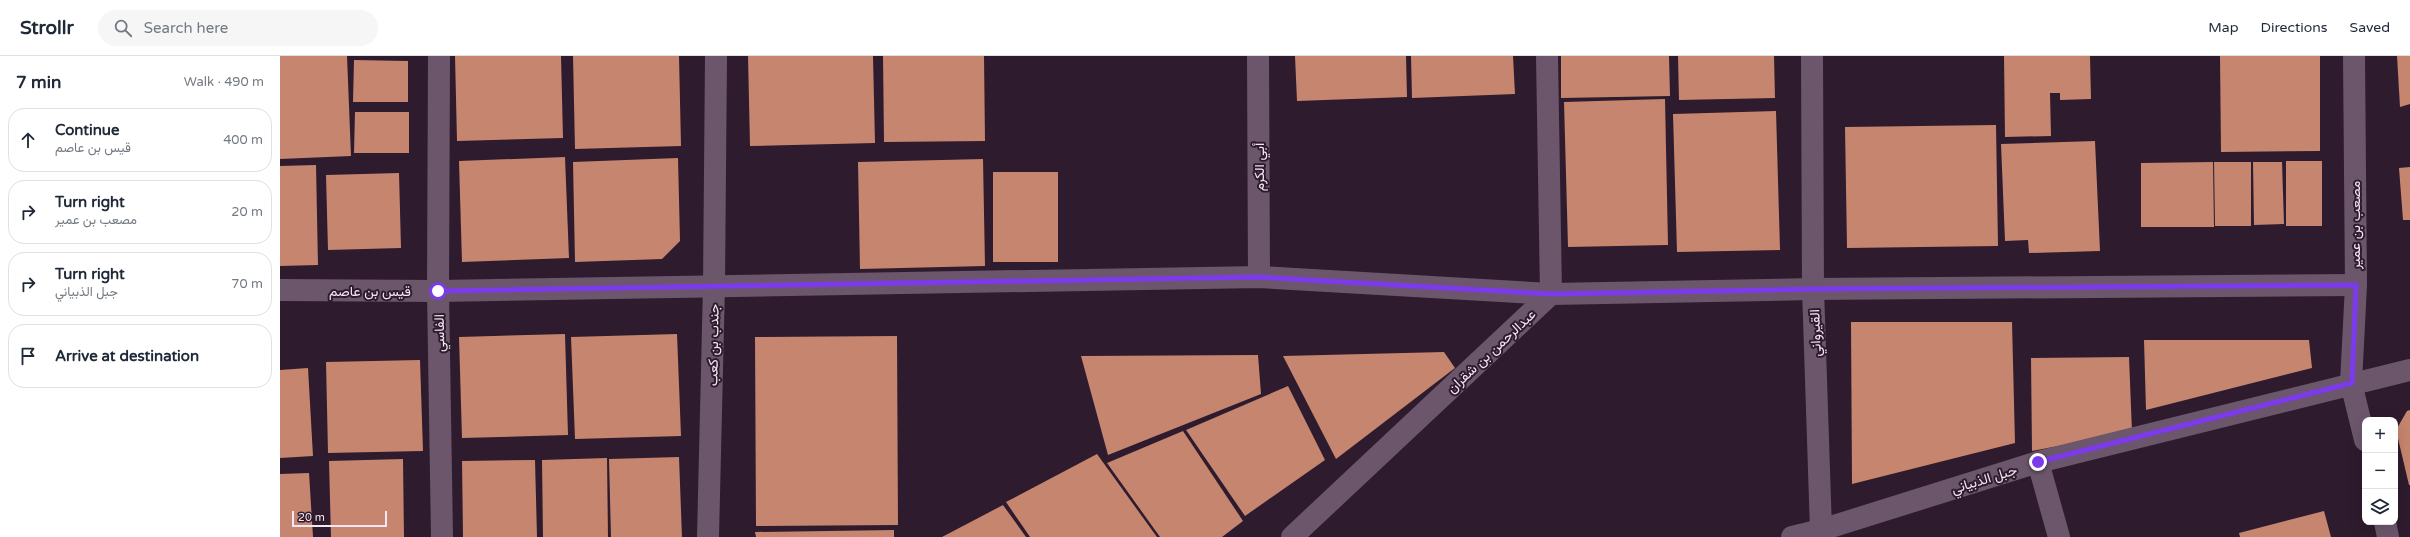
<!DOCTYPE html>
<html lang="en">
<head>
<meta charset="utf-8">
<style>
  body { margin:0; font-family:"Varela Round",Vazirmatn,sans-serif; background:#f6f6f7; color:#1f2937 }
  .controls { position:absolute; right:12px; bottom:12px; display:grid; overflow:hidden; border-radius:8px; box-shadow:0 4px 16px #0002 }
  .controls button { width:36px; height:36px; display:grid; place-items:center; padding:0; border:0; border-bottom:1px solid #e0e1e3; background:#fff; color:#1f2937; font:20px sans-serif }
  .scale { position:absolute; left:12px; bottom:10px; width:95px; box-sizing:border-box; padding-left:4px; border:2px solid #f4e6f3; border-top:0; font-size:11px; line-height:14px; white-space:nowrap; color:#f4e6f3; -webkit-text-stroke:3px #2e1b2d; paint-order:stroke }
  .stop { position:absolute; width:12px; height:12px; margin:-9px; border:3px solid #7c3aed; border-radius:50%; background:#fff }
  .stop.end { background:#7c3aed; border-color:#fff; box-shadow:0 1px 4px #0008 }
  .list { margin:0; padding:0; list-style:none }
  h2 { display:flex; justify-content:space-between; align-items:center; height:52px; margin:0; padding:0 16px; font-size:17px }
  h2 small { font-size:13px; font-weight:400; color:#747a83 }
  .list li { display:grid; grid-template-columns:26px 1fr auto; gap:12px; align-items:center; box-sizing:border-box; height:64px; margin:0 8px 8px; padding:0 8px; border:1px solid #e0e1e3; border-radius:16px }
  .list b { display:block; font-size:15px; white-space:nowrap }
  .list p { margin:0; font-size:13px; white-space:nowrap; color:#747a83 }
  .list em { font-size:13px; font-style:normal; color:#747a83 }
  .icon { flex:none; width:22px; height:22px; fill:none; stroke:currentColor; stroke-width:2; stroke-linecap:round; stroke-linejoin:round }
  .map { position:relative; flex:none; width:2130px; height:481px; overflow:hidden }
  header { display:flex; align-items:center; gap:24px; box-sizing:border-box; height:56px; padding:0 20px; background:#fff; border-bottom:1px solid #e0e1e3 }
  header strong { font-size:19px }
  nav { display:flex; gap:22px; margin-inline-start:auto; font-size:14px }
  .search { width:280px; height:36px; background:#f6f6f7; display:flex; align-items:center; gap:10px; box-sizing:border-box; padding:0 14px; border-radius:22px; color:#747a83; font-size:15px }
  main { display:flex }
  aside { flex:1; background:#fff }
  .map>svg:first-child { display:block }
  .building { fill:#c6856e }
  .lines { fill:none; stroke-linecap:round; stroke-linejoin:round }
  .minor { stroke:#6c566c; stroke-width:22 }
  .route { stroke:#7c3aed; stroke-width:5 }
  .labels { text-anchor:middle; stroke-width:4; stroke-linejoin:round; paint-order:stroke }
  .street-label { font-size:14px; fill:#f4e6f3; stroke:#2e1b2d }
</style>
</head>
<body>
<header>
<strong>Strollr</strong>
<div class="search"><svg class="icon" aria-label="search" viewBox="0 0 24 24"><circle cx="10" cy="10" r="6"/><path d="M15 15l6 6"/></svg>Search here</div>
<nav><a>Map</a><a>Directions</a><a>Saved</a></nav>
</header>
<main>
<aside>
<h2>7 min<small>Walk · 490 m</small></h2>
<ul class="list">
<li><svg class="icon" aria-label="ahead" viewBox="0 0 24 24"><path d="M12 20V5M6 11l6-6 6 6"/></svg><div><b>Continue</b><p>قيس بن عاصم</p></div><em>400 m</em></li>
<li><svg class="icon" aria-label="right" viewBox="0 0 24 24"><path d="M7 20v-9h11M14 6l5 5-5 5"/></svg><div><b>Turn right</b><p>مصعب بن عمير</p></div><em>20 m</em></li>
<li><svg class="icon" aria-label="right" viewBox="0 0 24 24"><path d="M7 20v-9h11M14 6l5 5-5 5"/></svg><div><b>Turn right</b><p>جبل الذبياني</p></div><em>70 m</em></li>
<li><svg class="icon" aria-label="arrive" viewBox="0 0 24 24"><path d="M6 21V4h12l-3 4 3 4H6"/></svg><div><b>Arrive at destination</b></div></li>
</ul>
</aside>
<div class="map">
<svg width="2130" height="481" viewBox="0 0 2130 481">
  <rect width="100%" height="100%" fill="#2e1b2d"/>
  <!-- building -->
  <g class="building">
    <path d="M 0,0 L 67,0 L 71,100 L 0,103 Z"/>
    <path d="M 175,0 L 281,0 L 283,82 L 177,85 Z"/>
    <path d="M 293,0 L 399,0 L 401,90 L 295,93 Z"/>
    <path d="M 468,0 L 593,0 L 595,87 L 470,90 Z"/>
    <path d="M 603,0 L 704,0 L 705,85 L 604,86 Z"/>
    <path d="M 1015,0 L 1126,0 L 1127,41 L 1017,45 Z"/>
    <path d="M 1131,0 L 1233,0 L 1235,38 L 1132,42 Z"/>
    <path d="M 1281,0 L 1389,0 L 1390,40 L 1281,42 Z"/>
    <path d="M 1398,0 L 1494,0 L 1495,42 L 1399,44 Z"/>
    <path d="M 1724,0 L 1810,0 L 1811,43 L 1780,44 L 1780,37 L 1770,37 L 1771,80 L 1725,81 Z"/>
    <path d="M 1940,0 L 2040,0 L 2040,95 L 1941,96 Z"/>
    <path d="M 2117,0 L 2130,0 L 2130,48 L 2120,51 Z"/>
    <path d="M 74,4 L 128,5 L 128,46 L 73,46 Z"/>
    <path d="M 1385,43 L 1388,189 L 1288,191 L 1284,46 Z"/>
    <path d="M 1496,55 L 1500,194 L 1397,196 L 1393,58 Z"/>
    <path d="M 75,56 L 129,56 L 129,97 L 74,97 Z"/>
    <path d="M 1716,69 L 1718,190 L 1567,192 L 1565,71 Z"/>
    <path d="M 1815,85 L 1820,195 L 1749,197 L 1748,184 L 1725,185 L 1721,88 Z"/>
    <path d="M 285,101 L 289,202 L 182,206 L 179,105 Z"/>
    <path d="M 398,102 L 400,185 L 382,203 L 295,206 L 293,106 Z"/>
    <path d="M 703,103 L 705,210 L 580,213 L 578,106 Z"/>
    <rect x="2006" y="105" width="36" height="65"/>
    <path d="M 1933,106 L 1934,171 L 1861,171 L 1861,107 Z"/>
    <path d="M 1934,106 L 1971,106 L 1971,170 L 1935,170 Z"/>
    <path d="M 1973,106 L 2002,106 L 2004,168 L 1974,169 Z"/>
    <path d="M 36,109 L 38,209 L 0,210 L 0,110 Z"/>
    <path d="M 2130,111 L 2130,164 L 2123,164 L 2119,112 Z"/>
    <rect x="713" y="116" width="65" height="90"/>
    <path d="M 119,117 L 121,192 L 48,194 L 46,119 Z"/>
    <path d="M 1571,266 L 1732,266 L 1735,387 L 1572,428 Z"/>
    <path d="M 285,278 L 288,379 L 182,382 L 179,281 Z"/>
    <path d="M 397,278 L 401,380 L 295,383 L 291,281 Z"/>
    <path d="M 617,280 L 618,469 L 476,470 L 475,281 Z"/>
    <path d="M 1864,284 L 2029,284 L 2032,312 L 1866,354 Z"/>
    <path d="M 1164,296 L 1175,312 L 1056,403 L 1003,300 Z"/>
    <path d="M 978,299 L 981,338 L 828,399 L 801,300 Z"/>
    <path d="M 1849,301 L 1852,376 L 1752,395 L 1751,302 Z"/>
    <path d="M 140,304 L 143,395 L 48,397 L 46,306 Z"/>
    <path d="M 28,312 L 33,400 L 0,402 L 0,314 Z"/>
    <path d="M 1008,330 L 1045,404 L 965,460 L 906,374 Z"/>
    <path d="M 2130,354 L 2130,429 L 2129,429 L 2116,374 L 2127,355 Z"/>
    <path d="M 903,375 L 963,465 L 942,481 L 880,481 L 827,407 Z"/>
    <path d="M 817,398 L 877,481 L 750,481 L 726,446 Z"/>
    <path d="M 399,401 L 402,481 L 331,481 L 329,403 Z"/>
    <path d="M 327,402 L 328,481 L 263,481 L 262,404 Z"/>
    <path d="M 123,403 L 124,481 L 51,481 L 49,405 Z"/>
    <path d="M 255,404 L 257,481 L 183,481 L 182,405 Z"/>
    <path d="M 29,417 L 33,481 L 0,481 L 0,418 Z"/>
    <path d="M 723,449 L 746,481 L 662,481 Z"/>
    <path d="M 2044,455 L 2051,481 L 1960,481 L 1959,477 Z"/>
    <path d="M 614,474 L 614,481 L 476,481 L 475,476 Z"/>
  </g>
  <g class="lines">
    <!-- minor -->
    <g class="minor">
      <path d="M 159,0 L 158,235 L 162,481"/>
      <path d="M 978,0 L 979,221"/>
      <path d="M 1532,0 L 1533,233 L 1541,474 L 1539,481"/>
      <path d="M 2074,0 L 2076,229 L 2071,327 L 2085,384"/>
      <path d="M 0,234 L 158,235 L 979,221 L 1271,238 L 1533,233 L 2076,229"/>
      <path d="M 1758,406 L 1779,481"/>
      <path d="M 2105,466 L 2108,481"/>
      <path d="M 428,481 L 434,229 L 436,0"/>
      <path d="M 1012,481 L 1271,238 L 1267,0"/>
      <path d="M 1512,481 L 1541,474 L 1758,406 L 2130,314"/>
    </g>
  </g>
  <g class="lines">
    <!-- route -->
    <path class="route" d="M 158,235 L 979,221 L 1271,238 L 1533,233 L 2076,229 L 2072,327 L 1758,406"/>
  </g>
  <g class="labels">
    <!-- street labels -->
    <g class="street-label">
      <text transform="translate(979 111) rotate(-90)" y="5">أبي الكرم</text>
      <text transform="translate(2075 169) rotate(-90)" y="5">مصعب بن عمير</text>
      <text x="90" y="240">قيس بن عاصم</text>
      <text transform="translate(159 277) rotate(-91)" y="5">الفاسي</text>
      <text transform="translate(1535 277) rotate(-92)" y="5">القيرواني</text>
      <text transform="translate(433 289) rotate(-89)" y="5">جندب بن كعب</text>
      <text transform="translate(1211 295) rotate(-43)" y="5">عبدالرحمن بن شقران</text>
      <text transform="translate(1704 423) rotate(-17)" y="5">جبل الذبياني</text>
    </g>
  </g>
</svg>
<div class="controls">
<button>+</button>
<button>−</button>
<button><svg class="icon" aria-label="layers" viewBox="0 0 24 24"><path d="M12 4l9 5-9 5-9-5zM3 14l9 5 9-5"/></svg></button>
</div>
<div class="scale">20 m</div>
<div class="stop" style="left:158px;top:235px"></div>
<div class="stop end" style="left:1758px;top:406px"></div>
</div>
</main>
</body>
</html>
